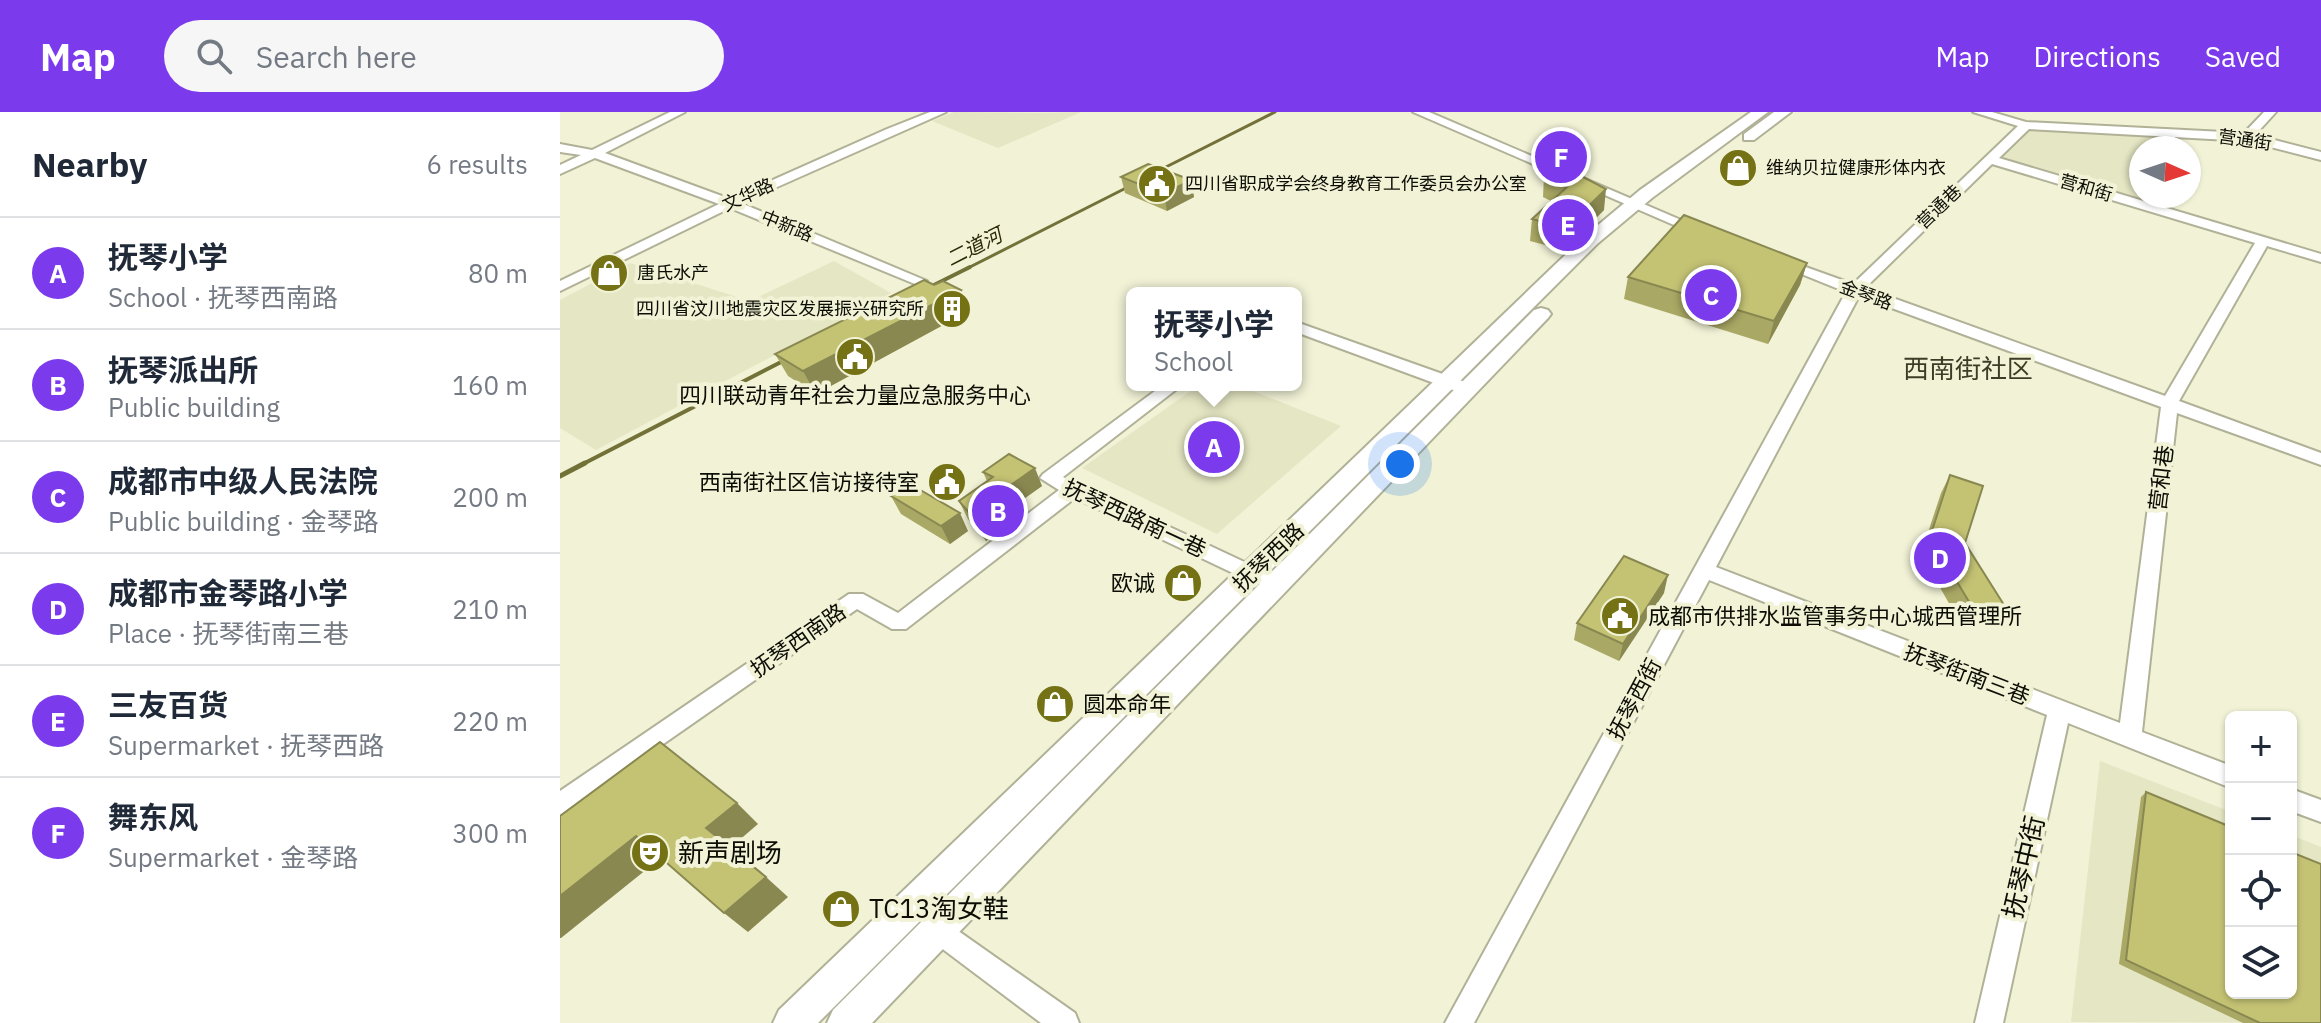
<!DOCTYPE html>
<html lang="en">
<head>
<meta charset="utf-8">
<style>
  body { margin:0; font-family:"IBM Plex Sans","Noto Sans SC",sans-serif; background:#f6f6f7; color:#1f2937 }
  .controls { position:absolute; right:24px; bottom:24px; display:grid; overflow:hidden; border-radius:12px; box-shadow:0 2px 6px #0004 }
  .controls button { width:72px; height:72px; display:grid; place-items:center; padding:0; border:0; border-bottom:2px solid #e0e1e3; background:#fff; color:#1f2937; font:40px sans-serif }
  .compass { position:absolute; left:1569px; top:24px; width:72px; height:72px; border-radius:50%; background:#fff; box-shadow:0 2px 6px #0004; rotate:93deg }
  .you { position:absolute; left:840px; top:352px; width:28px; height:28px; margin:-20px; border:6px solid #fff; border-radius:50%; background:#1a73e8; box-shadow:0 0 0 12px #1a73e833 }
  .badge { display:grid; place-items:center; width:52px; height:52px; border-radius:50%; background:#7c3aed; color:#fff; font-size:26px; font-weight:700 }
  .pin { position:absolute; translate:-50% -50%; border:4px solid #fff; box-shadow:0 2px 8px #0006 }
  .popup { position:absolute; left:566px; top:175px; width:176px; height:104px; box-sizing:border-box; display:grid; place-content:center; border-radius:12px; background:#fff; filter:drop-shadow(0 2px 6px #0005); font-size:26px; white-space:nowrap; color:#747a83 }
  .popup b { font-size:30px; color:#1f2937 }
  .popup::after { content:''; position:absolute; left:50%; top:100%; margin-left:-16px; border:16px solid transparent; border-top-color:#fff }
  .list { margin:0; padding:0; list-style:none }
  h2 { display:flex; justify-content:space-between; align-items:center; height:104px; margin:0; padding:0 32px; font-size:34px }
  h2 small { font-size:26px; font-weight:400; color:#747a83 }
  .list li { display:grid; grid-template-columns:52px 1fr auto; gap:24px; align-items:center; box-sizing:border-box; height:112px; padding:0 32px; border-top:2px solid #e0e1e3 }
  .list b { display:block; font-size:30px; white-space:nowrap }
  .list p { margin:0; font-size:26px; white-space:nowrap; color:#747a83 }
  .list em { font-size:26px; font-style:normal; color:#747a83 }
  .icon { flex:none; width:44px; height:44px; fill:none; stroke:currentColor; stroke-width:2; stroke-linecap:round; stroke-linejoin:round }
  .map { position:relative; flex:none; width:1761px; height:911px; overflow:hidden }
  header { display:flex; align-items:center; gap:48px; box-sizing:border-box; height:112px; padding:0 40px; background:#7c3aed; color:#fff }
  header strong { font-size:38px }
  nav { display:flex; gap:44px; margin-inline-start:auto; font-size:28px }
  .search { width:560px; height:72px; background:#f6f6f7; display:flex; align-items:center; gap:20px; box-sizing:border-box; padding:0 28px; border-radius:44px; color:#747a83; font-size:30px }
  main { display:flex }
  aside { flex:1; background:#fff }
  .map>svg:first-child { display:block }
  .built { fill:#e5e6c3 }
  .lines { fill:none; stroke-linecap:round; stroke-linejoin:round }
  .stream-far2 { stroke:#727138; stroke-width:3 }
  .stream-far1 { stroke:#727138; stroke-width:4 }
  .stream { stroke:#727138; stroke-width:5 }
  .minor-casing { stroke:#b1b197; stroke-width:4 }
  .major-casing { stroke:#b1b197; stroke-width:4 }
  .minor { fill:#fff; fill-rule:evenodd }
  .major { fill:#fff; fill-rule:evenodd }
  .wall { fill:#a9a864 }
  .shaded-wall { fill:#898851 }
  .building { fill:#c4c374; stroke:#898851; stroke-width:2 }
  .labels { text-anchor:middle; stroke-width:8; stroke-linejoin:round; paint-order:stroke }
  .far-street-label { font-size:18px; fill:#0d0d05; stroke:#f1f2d6 }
  .far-poi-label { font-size:18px; fill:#0d0d05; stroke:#f1f2d6; text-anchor:start }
  .far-water-label { font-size:20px; font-style:italic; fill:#2c2b08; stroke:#f1f2d6 }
  .poi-label { font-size:22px; fill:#0d0d05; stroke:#f1f2d6; text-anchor:end }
  .street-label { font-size:22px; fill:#0d0d05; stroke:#f1f2d6 }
  .quarter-label { font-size:26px; fill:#3d3d27; stroke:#f1f2d6 }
  .near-poi-label { font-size:26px; fill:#0d0d05; stroke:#f1f2d6; text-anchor:start }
  .near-street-label { font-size:26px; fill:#0d0d05; stroke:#f1f2d6 }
</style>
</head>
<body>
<header>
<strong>Map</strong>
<div class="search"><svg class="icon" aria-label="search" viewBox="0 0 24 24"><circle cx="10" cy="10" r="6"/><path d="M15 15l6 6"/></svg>Search here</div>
<nav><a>Map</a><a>Directions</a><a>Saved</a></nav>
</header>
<main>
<aside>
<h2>Nearby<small>6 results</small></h2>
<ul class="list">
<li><span class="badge">A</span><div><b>抚琴小学</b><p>School · 抚琴西南路</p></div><em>80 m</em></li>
<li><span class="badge">B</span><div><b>抚琴派出所</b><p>Public building</p></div><em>160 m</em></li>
<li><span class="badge">C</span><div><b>成都市中级人民法院</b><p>Public building · 金琴路</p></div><em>200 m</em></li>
<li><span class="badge">D</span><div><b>成都市金琴路小学</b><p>Place · 抚琴街南三巷</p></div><em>210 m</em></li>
<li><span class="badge">E</span><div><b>三友百货</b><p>Supermarket · 抚琴西路</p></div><em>220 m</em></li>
<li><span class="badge">F</span><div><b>舞东风</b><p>Supermarket · 金琴路</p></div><em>300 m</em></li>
</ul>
</aside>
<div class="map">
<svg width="1761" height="911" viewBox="0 0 1761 911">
  <rect width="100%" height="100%" fill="#f1f2d6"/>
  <!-- built -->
  <g class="built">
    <path d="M 394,0 L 480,1 L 521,0 L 438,36 L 372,9 Z"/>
    <path d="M 1469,16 L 1484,17 L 1614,26 L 1606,36 L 1581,36 L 1581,84 L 1592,84 L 1585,93 L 1443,48 L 1441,43 Z"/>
    <path d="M 274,149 L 331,181 L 36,338 L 0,316 L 0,188 L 70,151 L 190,189 Z"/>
    <path d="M 639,273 L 678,273 L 781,314 L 657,422 L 522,356 Z"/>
    <path d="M 1540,649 L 1671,700 L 1671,881 L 1731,881 L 1731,723 L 1761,735 L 1761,911 L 1511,910 Z"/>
  </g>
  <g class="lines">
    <!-- stream-far2 -->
    <g class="stream-far2">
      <path d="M 598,59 L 715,0"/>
      <path d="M 406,157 L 568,75"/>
    </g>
    <!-- stream-far1 -->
    <g class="stream-far1">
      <path d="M 370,175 L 410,155"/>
      <path d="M 21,353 L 225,248"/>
    </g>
    <!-- stream -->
    <path class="stream" d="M 0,364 L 25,351"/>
    <!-- minor casing -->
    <g class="minor-casing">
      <g id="minor">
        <path d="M 110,0 L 125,0 L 45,41 L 170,87 L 327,17 L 370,0 L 386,0 L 181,91 L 367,169 L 355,172 L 170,96 L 0,179 L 0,169 L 159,92 L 35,46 L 0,62 L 0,53 L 21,43 L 0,40 L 0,32 L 32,38 Z"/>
        <path d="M 853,0 L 869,0 L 1149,120 L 1137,123 Z"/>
        <path d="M 1413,0 L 1432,0 L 1466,10 L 1684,21 L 1704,0 L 1716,0 L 1695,23 L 1761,40 L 1761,48 L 1687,29 L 1469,17 L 1439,46 L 1761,142 L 1761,150 L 1707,134 L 1619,289 L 1761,341 L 1761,353 L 1617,301 L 1582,620 L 1671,654 L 1671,676 L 1508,611 L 1443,911 L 1415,911 L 1487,603 L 1149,468 L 914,911 L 885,911 L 1286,180 L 1214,151 L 1226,148 L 1293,172 L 1458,14 ZM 1432,52 L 1695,131 L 1605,284 L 1305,176 ZM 1299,184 L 1601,295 L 1560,611 L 1156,455 Z"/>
        <path d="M 736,210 L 905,270 L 907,274 L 905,278 L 893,278 L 736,220 Z"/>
        <path d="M 603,273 L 622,273 L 503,365 L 710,462 L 713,467 L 710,472 L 696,472 L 515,386 L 346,517 L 332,517 L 297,497 L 0,704 L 0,679 L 289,482 L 303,482 L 338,501 L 499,378 L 480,366 L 483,362 Z"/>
        <path d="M 1731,677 L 1761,688 L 1761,710 L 1731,699 Z"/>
        <path d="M 377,804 L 515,901 L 519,911 L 481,911 L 368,826 L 364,817 L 368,808 Z"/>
      </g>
    </g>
    <!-- major casing -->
    <g class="major-casing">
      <g id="major">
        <path d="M 1191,0 L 1208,0 L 1092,86 L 1037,132 L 258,911 L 213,911 L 219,898 L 1025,124 L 1080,78 Z"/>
        <path d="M 1214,0 L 1231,0 L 1194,28 L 1184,28 L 1184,22 Z"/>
        <path d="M 981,196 L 988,198 L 991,202 L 988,206 L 312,911 L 267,911 L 273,898 L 974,198 Z"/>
      </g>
    </g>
    <!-- minor -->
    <use href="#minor" class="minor"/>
    <!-- major -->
    <use href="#major" class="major"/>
  </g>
  <!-- wall -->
  <g class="wall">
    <path d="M 1004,55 L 1044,98 L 1004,138 L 970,129 L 972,107 L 991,89 L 983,85 L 984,64 Z"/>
    <path d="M 561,65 L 631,68 L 634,85 L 607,99 L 565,81 Z"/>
    <path d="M 1247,151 L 1240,173 L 1208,232 L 1064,187 L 1068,165 Z"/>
    <path d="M 374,173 L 401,178 L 409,199 L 256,282 L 228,264 L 215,242 Z"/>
    <path d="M 423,360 L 482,374 L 458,391 L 463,402 L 426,429 L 408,407 L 399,389 L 427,369 Z"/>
    <path d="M 1390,363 L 1405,431 L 1446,496 L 1435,514 L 1403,516 L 1361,442 L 1381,381 Z"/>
    <path d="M 331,384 L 408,419 L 390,432 L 341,402 Z"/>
    <path d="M 1104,481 L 1059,549 L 1014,528 L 1017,511 Z"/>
    <path d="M 1586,680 L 1761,911 L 1683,911 L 1559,852 L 1581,685 Z"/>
  </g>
  <!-- shaded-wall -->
  <g class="shaded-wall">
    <path d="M 631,68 L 634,85 L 607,99 L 604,82 Z"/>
    <path d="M 1046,77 L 1044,98 L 1004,138 L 1006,116 Z"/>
    <path d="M 1247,151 L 1240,173 L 1208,232 L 1214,209 Z"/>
    <path d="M 401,178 L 409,199 L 256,282 L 243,259 Z"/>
    <path d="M 475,356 L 482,374 L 458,391 L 463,402 L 426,429 L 418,411 L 444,378 Z"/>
    <path d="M 400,401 L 408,419 L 390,432 L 381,414 Z"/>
    <path d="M 1108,463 L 1104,481 L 1059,549 L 1063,532 Z"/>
    <path d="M 177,691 L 198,712 L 170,736 L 146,716 Z"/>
    <path d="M 76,724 L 102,745 L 1,826 L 0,826 L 0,784 Z"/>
    <path d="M 206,765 L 228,785 L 188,820 L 164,801 Z"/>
  </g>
  <!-- building -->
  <g class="building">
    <path d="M 588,52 L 631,68 L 604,82 L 561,65 Z"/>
    <path d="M 1004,55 L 1046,77 L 1006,116 L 972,107 L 1007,75 L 984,64 Z"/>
    <path d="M 1124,103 L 1247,151 L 1214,209 L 1068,165 Z"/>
    <path d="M 364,168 L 374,173 L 383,169 L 401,178 L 243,259 L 215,242 Z"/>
    <path d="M 449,342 L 475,356 L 444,378 L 455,384 L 418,411 L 399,389 L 433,365 L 423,360 Z"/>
    <path d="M 1390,363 L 1423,374 L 1405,431 L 1446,496 L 1414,498 L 1370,425 Z"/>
    <path d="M 350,372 L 400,401 L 381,414 L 331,384 Z"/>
    <path d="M 1064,444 L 1108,463 L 1063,532 L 1017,511 Z"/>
    <path d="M 100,630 L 177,691 L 146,716 L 206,765 L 164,801 L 76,724 L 0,784 L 0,704 Z"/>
    <path d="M 1586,680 L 1671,715 L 1671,881 L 1731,881 L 1731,740 L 1761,752 L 1761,911 L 1700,911 L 1566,848 Z"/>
  </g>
  <!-- icons -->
  <defs>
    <g id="shop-disc" transform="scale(2)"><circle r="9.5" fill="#747215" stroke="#f1f2d6"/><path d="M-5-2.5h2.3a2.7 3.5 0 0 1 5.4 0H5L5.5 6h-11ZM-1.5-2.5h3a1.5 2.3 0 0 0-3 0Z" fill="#fff"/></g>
    <g id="civic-disc" transform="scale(2)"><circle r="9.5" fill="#747215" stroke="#f1f2d6"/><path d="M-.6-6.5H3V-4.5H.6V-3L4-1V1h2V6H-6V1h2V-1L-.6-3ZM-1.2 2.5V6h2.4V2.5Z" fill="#fff"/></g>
    <g id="building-disc" transform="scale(2)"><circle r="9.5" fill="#747215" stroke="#f1f2d6"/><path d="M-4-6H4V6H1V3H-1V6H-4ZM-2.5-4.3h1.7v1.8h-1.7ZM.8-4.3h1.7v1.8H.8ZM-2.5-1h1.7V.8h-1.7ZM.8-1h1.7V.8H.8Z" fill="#fff"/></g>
    <g id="theatre-disc" transform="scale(2)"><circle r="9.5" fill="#747215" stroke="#f1f2d6"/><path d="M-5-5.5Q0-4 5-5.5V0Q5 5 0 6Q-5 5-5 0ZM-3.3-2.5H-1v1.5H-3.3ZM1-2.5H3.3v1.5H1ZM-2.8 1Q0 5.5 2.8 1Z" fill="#fff"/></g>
  </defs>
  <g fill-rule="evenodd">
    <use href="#shop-disc" x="1178" y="56"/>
    <use href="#civic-disc" x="597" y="72"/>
    <use href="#shop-disc" x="49" y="161"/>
    <use href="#building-disc" x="392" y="197"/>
    <use href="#civic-disc" x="295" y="245"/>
    <use href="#civic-disc" x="387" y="370"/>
    <use href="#shop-disc" x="623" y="471"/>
    <use href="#civic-disc" x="1060" y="504"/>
    <use href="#shop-disc" x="495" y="592"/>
    <use href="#theatre-disc" x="90" y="741"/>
    <use href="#shop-disc" x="281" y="797"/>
  </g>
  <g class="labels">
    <!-- far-street labels -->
    <g class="far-street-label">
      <text transform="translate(1685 28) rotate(8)" y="6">营通街</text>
      <text transform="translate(1526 76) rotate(16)" y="6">营和街</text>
      <text transform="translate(188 83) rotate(-25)" y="6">文华路</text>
      <text transform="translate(1379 95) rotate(-44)" y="6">营通巷</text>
      <text transform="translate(227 114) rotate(22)" y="6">中新路</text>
      <text transform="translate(1306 183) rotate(20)" y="6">金琴路</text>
    </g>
    <!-- far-poi labels -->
    <g class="far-poi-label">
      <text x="1206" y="62">维纳贝拉健康形体内衣</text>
      <text x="625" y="78">四川省职成学会终身教育工作委员会办公室</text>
      <text x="77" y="167">唐氏水产</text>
      <text x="364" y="203" text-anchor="end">四川省汶川地震灾区发展振兴研究所</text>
    </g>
    <!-- far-water labels -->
    <g class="far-water-label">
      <text transform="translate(414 135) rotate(-27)" y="7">二道河</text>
    </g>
    <!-- poi labels -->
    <g class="poi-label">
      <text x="295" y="291" text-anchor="middle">四川联动青年社会力量应急服务中心</text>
      <text x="359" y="378">西南街社区信访接待室</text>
      <text x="595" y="479">欧诚</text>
      <text x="1088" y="512" text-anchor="start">成都市供排水监管事务中心城西管理所</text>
      <text x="523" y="600" text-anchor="start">圆本命年</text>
    </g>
    <!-- street labels -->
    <g class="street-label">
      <text transform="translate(1601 366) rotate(-83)" y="8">营和巷</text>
      <text transform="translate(575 406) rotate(25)" y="8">抚琴西路南一巷</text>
      <text transform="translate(708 445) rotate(-44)" y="8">抚琴西路</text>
      <text transform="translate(238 528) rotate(-35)" y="8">抚琴西南路</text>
      <text transform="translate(1407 562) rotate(21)" y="8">抚琴街南三巷</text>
      <text transform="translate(1074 587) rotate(-62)" y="8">抚琴西街</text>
    </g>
    <!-- quarter labels -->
    <g class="quarter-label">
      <text x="1408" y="266">西南街社区</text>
    </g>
    <!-- near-poi labels -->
    <g class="near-poi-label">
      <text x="118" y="750">新声剧场</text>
      <text x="309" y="806">TC13淘女鞋</text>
    </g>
    <!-- near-street labels -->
    <g class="near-street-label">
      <text transform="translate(1464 755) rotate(-77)" y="9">抚琴中街</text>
    </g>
  </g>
</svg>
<div class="controls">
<button>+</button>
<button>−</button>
<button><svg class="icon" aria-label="locate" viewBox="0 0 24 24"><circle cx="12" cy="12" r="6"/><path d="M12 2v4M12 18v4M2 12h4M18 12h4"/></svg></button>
<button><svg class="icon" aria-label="layers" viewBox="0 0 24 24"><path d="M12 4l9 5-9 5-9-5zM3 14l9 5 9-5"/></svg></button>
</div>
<svg class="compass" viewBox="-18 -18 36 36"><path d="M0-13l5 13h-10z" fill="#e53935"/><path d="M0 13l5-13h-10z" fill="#747a83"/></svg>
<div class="you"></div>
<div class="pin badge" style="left:654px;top:335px">A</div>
<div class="popup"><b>抚琴小学</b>School</div>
<div class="pin badge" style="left:438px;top:399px">B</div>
<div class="pin badge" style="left:1151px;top:183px">C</div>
<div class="pin badge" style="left:1380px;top:446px">D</div>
<div class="pin badge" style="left:1008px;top:113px">E</div>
<div class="pin badge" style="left:1001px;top:45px">F</div>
</div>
</main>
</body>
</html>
